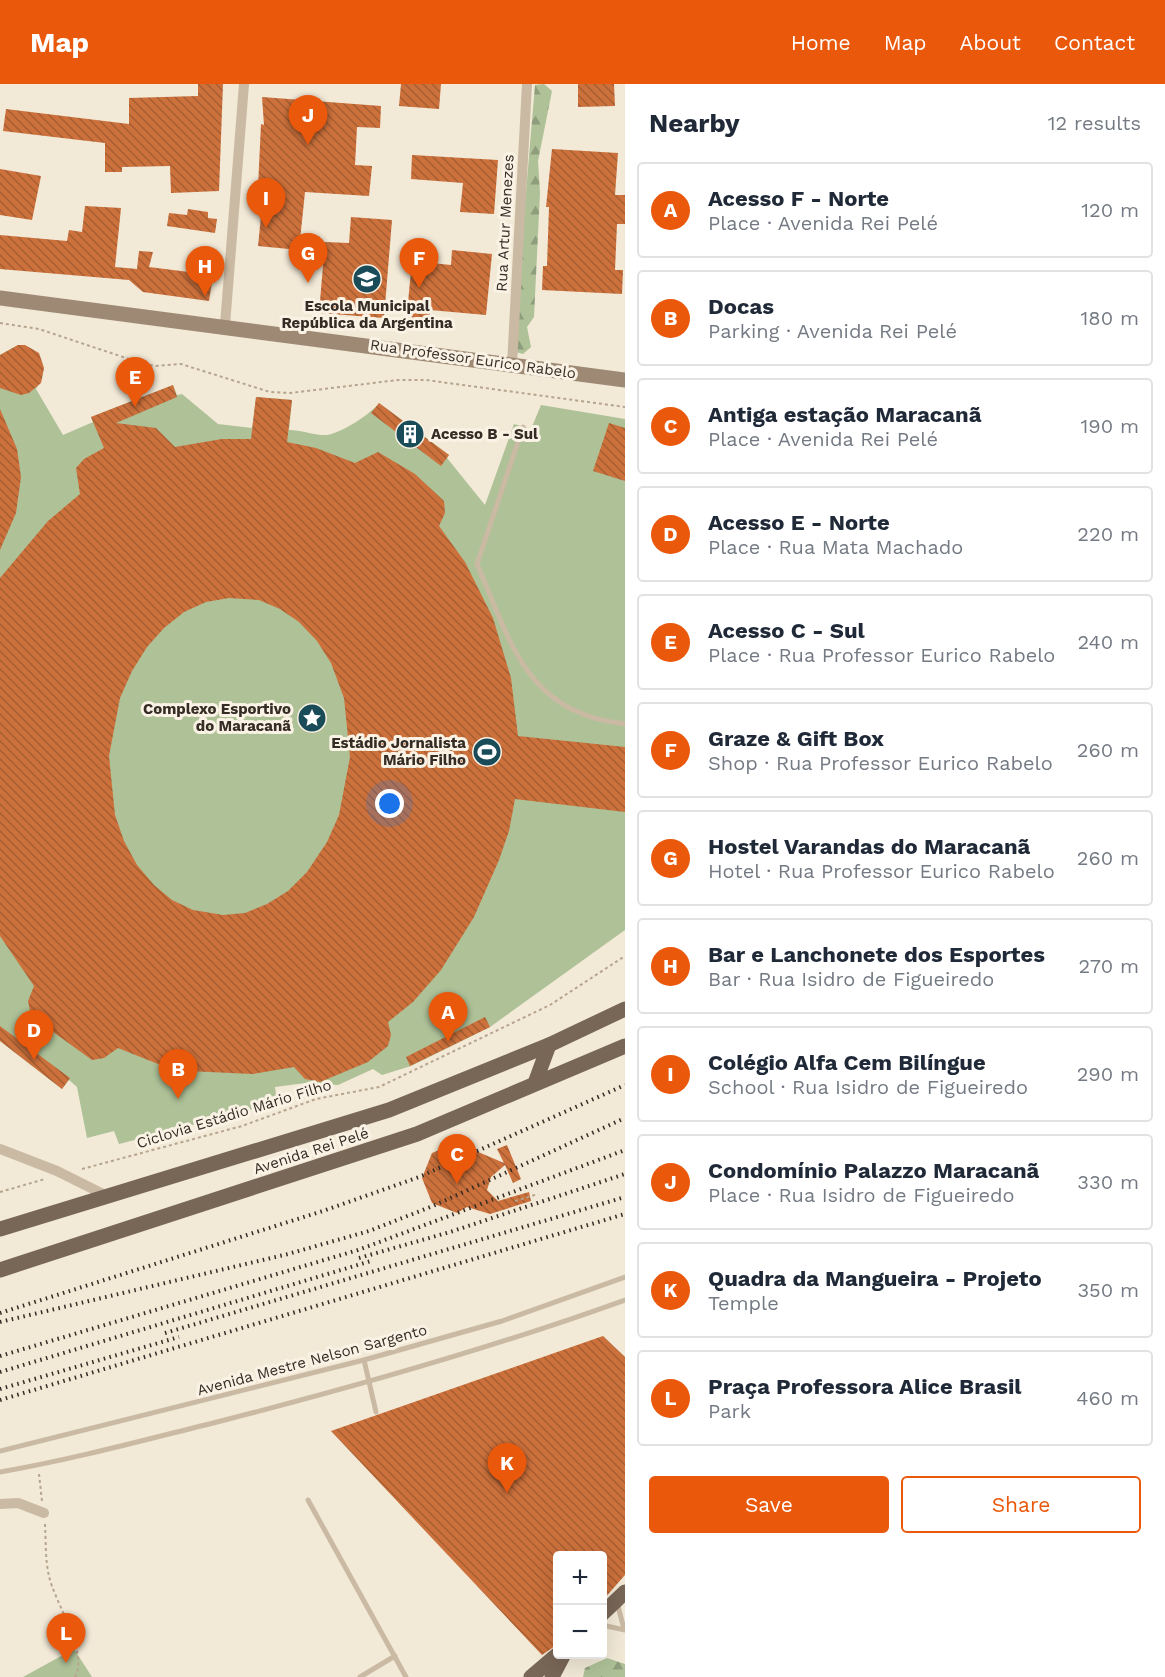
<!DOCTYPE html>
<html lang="en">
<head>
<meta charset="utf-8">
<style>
  body { margin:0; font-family:"Work Sans",sans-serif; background:#f2f2f3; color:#1f2937 }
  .controls { position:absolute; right:18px; bottom:18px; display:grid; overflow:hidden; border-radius:6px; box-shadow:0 6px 24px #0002 }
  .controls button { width:54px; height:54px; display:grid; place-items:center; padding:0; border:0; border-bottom:2px solid #e0e1e3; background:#fff; color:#1f2937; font:30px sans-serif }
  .you { position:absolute; left:390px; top:720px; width:21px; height:21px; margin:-15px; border:4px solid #fff; border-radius:50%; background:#1a73e8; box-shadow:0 0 0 9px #1a73e833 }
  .badge { display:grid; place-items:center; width:39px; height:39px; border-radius:50%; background:#ea580c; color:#fff; font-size:20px; font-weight:700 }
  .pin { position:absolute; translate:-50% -50px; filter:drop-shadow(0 2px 3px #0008) }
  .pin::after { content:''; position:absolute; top:32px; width:21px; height:18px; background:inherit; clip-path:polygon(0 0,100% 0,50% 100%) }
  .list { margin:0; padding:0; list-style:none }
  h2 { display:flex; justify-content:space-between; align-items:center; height:78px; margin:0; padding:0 24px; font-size:26px }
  h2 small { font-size:20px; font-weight:400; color:#747a83 }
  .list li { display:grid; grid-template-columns:39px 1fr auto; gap:18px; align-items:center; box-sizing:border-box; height:96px; margin:0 12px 12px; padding:0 12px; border:2px solid #e0e1e3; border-radius:6px }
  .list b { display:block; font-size:22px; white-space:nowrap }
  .list p { margin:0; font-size:20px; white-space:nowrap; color:#747a83 }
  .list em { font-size:20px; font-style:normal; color:#747a83 }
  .actions { display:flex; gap:12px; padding:18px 24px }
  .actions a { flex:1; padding:14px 0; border:2px solid #ea580c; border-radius:6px; text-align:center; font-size:21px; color:#ea580c }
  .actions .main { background:#ea580c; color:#fff }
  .map { position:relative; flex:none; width:625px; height:1593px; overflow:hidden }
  header { display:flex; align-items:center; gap:36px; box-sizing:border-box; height:84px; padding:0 30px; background:#ea580c; color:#fff }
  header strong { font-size:28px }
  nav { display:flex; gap:33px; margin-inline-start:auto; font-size:21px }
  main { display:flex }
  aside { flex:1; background:#fff }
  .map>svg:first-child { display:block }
  .forest { fill:url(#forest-firs) }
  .green { fill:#aec197 }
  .building { fill:url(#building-back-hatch); fill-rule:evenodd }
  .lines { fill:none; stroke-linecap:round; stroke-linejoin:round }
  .path { stroke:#b6a48d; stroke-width:2; stroke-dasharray:3 3; stroke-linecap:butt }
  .lane { stroke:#cabaa3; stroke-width:5 }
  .street { stroke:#cabaa3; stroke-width:10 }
  .secondary { stroke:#9e8974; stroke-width:15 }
  .primary { stroke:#786656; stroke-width:15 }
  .rail { stroke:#352c25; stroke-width:4; stroke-dasharray:1.5 4.5; stroke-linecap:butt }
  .labels { text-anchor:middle; stroke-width:6; stroke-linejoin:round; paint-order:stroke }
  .street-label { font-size:15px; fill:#352c25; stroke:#faf2e4 }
  .poi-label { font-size:15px; font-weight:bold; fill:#352c25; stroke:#faf2e4; text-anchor:end }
</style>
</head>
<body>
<header>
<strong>Map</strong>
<nav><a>Home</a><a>Map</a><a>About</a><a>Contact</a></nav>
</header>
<main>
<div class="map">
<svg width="625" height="1593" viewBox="0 0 625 1593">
  <defs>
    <pattern id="forest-firs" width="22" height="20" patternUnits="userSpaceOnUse" patternTransform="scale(1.5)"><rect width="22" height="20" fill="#aec197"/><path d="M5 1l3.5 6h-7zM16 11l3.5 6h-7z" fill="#8e9d7b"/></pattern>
    <pattern id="building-back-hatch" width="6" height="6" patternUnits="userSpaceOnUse" patternTransform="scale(1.5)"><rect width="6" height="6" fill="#cc713c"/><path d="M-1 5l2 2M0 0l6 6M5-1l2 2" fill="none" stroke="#a65d32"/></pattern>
  </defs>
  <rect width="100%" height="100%" fill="#f2e9d7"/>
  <!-- forest -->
  <g class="forest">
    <path d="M 544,0 L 552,7 L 538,77 L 540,109 L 534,233 L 527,243 L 531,263 L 523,270 L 516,268 L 513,263 L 535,1 Z"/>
    <path d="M 607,1574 L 625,1580 L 625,1593 L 583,1593 L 585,1584 Z"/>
  </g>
  <!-- green -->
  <g class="green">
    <path d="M 18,261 C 42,263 51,286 36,305 L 63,351 L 93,338 L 91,333 L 173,301 L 177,311 L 182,310 L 218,340 L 252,344 L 256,313 L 292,316 L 289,346 C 301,346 316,352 327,351 C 341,349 371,330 379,319 L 449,371 L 447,374 L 485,421 L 514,340 L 531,345 L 541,321 L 625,335 L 625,846 L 490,943 L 411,982 L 382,991 L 373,985 L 338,1001 L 305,999 L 275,1003 L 277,1019 L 119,1060 L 114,1047 L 87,1054 L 77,1003 L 69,996 L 62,1005 L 0,957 L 0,271 Z"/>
    <path d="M 74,1565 L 92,1593 L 23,1593 Z"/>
  </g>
  <!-- building -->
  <g class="building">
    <path d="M 198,0 L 223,0 L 219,107 L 171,109 L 170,82 L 122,83 L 122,88 L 105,88 L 105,59 L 3,47 L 6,25 L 129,40 L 129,14 L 198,12 Z"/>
    <path d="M 401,0 L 441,0 L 439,25 L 399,22 Z"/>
    <path d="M 578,0 L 614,0 L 615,22 L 578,23 Z"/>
    <path d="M 262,13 L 381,22 L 380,44 L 357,43 L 355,81 L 372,82 L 369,112 L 305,108 L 299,166 L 258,162 L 264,103 L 258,103 L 261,40 L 264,41 Z"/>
    <path d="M 552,65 L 618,69 L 615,111 L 625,111 L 625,140 L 617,140 L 615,186 L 623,186 L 622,210 L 542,206 L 543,182 L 547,182 L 549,123 L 546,123 Z"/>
    <path d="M 412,71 L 498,76 L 494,130 L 460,128 L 463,99 L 411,95 Z"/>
    <path d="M 0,85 L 41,92 L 32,136 L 0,131 Z"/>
    <path d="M 85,122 L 121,124 L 115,183 L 137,185 L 139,167 L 153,168 L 149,183 L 213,191 L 209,217 L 143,208 L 129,196 L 0,185 L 0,151 L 67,157 L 69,146 L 82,148 Z"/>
    <path d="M 188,125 L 208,128 L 208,134 L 217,135 L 215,149 L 167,142 L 169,129 L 187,131 Z"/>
    <path d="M 351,133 L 392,136 L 384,234 L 319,229 L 325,158 L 349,159 Z"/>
    <path d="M 452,166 L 492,170 L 486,231 L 430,226 L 429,241 L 406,239 L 412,177 L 451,181 Z"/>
    <path d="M 18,261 L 25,261 L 39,269 L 44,284 L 41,299 L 29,309 L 21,311 L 0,304 L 0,271 Z"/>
    <path d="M 173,301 L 177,313 L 116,339 L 156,344 L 175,363 L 222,355 L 251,355 L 256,313 L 292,316 L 287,358 L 316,364 L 355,379 L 378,368 L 415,390 L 444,417 L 445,429 L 439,442 L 465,478 L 493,534 L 511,594 L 518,652 L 625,663 L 625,728 L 515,715 L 509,747 L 499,776 L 474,833 L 441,886 L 413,918 L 388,938 L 391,951 L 388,962 L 368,978 L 320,998 L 305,995 L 294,983 L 253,990 L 187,987 L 158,980 L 118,964 L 104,974 L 92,976 L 31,932 L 28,917 L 34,902 L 0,852 L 0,494 L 48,437 L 80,410 L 76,384 L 84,375 L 104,364 L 91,333 ZM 229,514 L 259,516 L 280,525 L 299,538 L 317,557 L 331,579 L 344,614 L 350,673 L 339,731 L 327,758 L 307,788 L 288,807 L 267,820 L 245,829 L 223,831 L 193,826 L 172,816 L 154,801 L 137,781 L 124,757 L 115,731 L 109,672 L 120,614 L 132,587 L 147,563 L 164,544 L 184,528 L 206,518 Z"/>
    <path d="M 379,319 L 449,371 L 441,382 L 371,329 Z"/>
    <path d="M 0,325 L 17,365 L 21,393 L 16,429 L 0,466 Z"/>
    <path d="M 609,339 L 625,344 L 625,397 L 593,387 Z"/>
    <path d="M 485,933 L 490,943 L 410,982 L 406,973 Z"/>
    <path d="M 0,942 L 70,994 L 62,1005 L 0,957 Z"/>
    <path d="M 457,1059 L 504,1079 L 497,1065 L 507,1061 L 521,1095 L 513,1099 L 505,1081 L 491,1093 L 487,1106 L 498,1117 L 529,1108 L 531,1117 L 490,1130 L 467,1123 L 457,1129 L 432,1119 L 422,1094 L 432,1069 Z"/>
    <path d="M 603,1252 L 625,1273 L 625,1491 L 603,1516 L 603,1472 L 558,1472 L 558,1560 L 542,1571 L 331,1347 Z"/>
  </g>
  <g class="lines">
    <!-- path -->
    <g class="path">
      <path d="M 0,239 L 39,245 L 144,280 L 155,282 L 181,280 L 270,308 L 290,309 L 398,296 L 426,296 L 625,323"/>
      <path d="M 82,1085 L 242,1042 L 316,1015 L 379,1003 L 550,921 L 625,872"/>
      <path d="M 0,1108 L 45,1095"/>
      <path d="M 515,1117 L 538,1110"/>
      <path d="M 39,1390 L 42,1417"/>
      <path d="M 45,1440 C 46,1457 45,1475 49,1492 C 54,1517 89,1569 75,1593"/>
    </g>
    <!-- lane -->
    <g class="lane">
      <path d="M 523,343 L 477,480 C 511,558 526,630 625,640"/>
      <path d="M 364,1276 L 376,1328"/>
      <path d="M 0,1367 L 364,1276 L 502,1237 L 625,1193"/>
      <path d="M 0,1388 C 75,1375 148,1355 221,1337 C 358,1302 492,1264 625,1216"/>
      <path d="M 308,1416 L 406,1593"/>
      <path d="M 617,1518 L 624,1545"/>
      <path d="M 602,1541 L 625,1546"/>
      <path d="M 360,1593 L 395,1572"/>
    </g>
    <!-- street -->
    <g class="street">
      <path d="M 225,241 L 244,0"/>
      <path d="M 512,281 L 527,0"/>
      <path d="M 0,1065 L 57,1087 L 109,1113"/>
      <path d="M 0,1420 L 18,1419 L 44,1429"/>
    </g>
    <!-- secondary -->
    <path class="secondary" d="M 0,214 L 625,296"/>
    <!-- primary -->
    <g class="primary">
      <path d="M 535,999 L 549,961"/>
      <path d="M 0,1145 L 389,1026 L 549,961 L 625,925"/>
      <path d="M 0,1186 L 417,1050 L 625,962"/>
      <path d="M 602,1530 L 625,1508"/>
      <path d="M 531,1593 L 558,1570"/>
      <path d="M 552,1593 L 564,1570"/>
    </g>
    <!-- rail -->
    <g class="rail">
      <path d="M 359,1174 L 450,1148 L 625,1090"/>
      <path d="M 0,1229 L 326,1126 L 419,1093 L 625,1001"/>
      <path d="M 0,1238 L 288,1170 L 369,1147 L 433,1122 L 625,1034"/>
      <path d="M 165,1249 L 625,1113"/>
      <path d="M 0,1272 L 358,1166 L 625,1066"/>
      <path d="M 0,1288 L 371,1177"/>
      <path d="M 0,1305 L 179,1253"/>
      <path d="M 0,1316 L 625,1130"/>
    </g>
  </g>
  <!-- icons -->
  <defs>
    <g id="school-disc" transform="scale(1.5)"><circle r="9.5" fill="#194c58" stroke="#faf2e4"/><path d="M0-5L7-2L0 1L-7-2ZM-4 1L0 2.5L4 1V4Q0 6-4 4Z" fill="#fff"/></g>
    <g id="building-disc" transform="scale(1.5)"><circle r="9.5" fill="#194c58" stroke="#faf2e4"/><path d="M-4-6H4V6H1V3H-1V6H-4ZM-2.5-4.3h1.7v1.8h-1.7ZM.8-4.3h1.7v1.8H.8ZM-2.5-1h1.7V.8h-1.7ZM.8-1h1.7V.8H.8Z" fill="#fff"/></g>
    <g id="sight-disc" transform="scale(1.5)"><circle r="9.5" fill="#194c58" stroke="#faf2e4"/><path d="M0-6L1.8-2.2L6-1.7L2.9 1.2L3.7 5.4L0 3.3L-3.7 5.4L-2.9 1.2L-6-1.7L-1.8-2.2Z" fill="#fff"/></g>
    <g id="stadium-disc" transform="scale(1.5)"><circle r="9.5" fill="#194c58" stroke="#faf2e4"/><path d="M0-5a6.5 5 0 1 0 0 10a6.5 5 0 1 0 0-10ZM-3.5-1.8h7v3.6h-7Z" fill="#fff"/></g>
  </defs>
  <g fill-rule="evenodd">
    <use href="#school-disc" x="367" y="195"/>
    <use href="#building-disc" x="410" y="350"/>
    <use href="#sight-disc" x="312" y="634"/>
    <use href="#stadium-disc" x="487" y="668"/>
  </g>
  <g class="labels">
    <!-- street labels -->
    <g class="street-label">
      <text transform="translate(505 139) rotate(-87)" y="5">Rua Artur Menezes</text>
      <text transform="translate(473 275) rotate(8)" y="5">Rua Professor Eurico Rabelo</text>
      <text transform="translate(234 1030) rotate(-17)" y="5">Ciclovia Estádio Mário Filho</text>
      <text transform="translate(311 1067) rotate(-18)" y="5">Avenida Rei Pelé</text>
      <text transform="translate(312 1276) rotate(-15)" y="5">Avenida Mestre Nelson Sargento</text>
    </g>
    <!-- poi labels -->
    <g class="poi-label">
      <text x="367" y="227" text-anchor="middle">Escola Municipal<tspan x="367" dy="17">República da Argentina</tspan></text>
      <text x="431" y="355" text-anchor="start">Acesso B - Sul</text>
      <text x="291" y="630">Complexo Esportivo<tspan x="291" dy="17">do Maracanã</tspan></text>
      <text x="466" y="664">Estádio Jornalista<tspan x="466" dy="17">Mário Filho</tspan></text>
    </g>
  </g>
</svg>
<div class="controls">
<button>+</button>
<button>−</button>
</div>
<div class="you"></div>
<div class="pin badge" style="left:448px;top:958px">A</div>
<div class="pin badge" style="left:178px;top:1015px">B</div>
<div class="pin badge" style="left:457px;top:1100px">C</div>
<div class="pin badge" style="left:34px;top:976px">D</div>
<div class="pin badge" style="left:135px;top:323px">E</div>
<div class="pin badge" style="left:419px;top:204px">F</div>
<div class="pin badge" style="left:308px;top:199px">G</div>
<div class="pin badge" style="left:205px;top:212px">H</div>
<div class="pin badge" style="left:266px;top:144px">I</div>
<div class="pin badge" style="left:308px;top:61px">J</div>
<div class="pin badge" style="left:507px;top:1409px">K</div>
<div class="pin badge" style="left:66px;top:1579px">L</div>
</div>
<aside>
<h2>Nearby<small>12 results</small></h2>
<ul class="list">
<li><span class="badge">A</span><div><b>Acesso F - Norte</b><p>Place · Avenida Rei Pelé</p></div><em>120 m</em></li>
<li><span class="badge">B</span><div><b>Docas</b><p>Parking · Avenida Rei Pelé</p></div><em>180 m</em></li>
<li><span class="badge">C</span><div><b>Antiga estação Maracanã</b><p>Place · Avenida Rei Pelé</p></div><em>190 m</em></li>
<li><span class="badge">D</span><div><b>Acesso E - Norte</b><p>Place · Rua Mata Machado</p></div><em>220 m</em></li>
<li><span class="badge">E</span><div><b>Acesso C - Sul</b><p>Place · Rua Professor Eurico Rabelo</p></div><em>240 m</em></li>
<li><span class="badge">F</span><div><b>Graze &amp; Gift Box</b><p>Shop · Rua Professor Eurico Rabelo</p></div><em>260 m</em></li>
<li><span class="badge">G</span><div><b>Hostel Varandas do Maracanã</b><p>Hotel · Rua Professor Eurico Rabelo</p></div><em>260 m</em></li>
<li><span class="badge">H</span><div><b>Bar e Lanchonete dos Esportes</b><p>Bar · Rua Isidro de Figueiredo</p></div><em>270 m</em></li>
<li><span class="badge">I</span><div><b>Colégio Alfa Cem Bilíngue</b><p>School · Rua Isidro de Figueiredo</p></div><em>290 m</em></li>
<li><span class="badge">J</span><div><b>Condomínio Palazzo Maracanã</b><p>Place · Rua Isidro de Figueiredo</p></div><em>330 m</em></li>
<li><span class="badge">K</span><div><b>Quadra da Mangueira - Projeto</b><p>Temple</p></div><em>350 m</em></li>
<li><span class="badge">L</span><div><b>Praça Professora Alice Brasil</b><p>Park</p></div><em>460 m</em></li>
</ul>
<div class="actions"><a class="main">Save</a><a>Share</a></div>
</aside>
</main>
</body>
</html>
